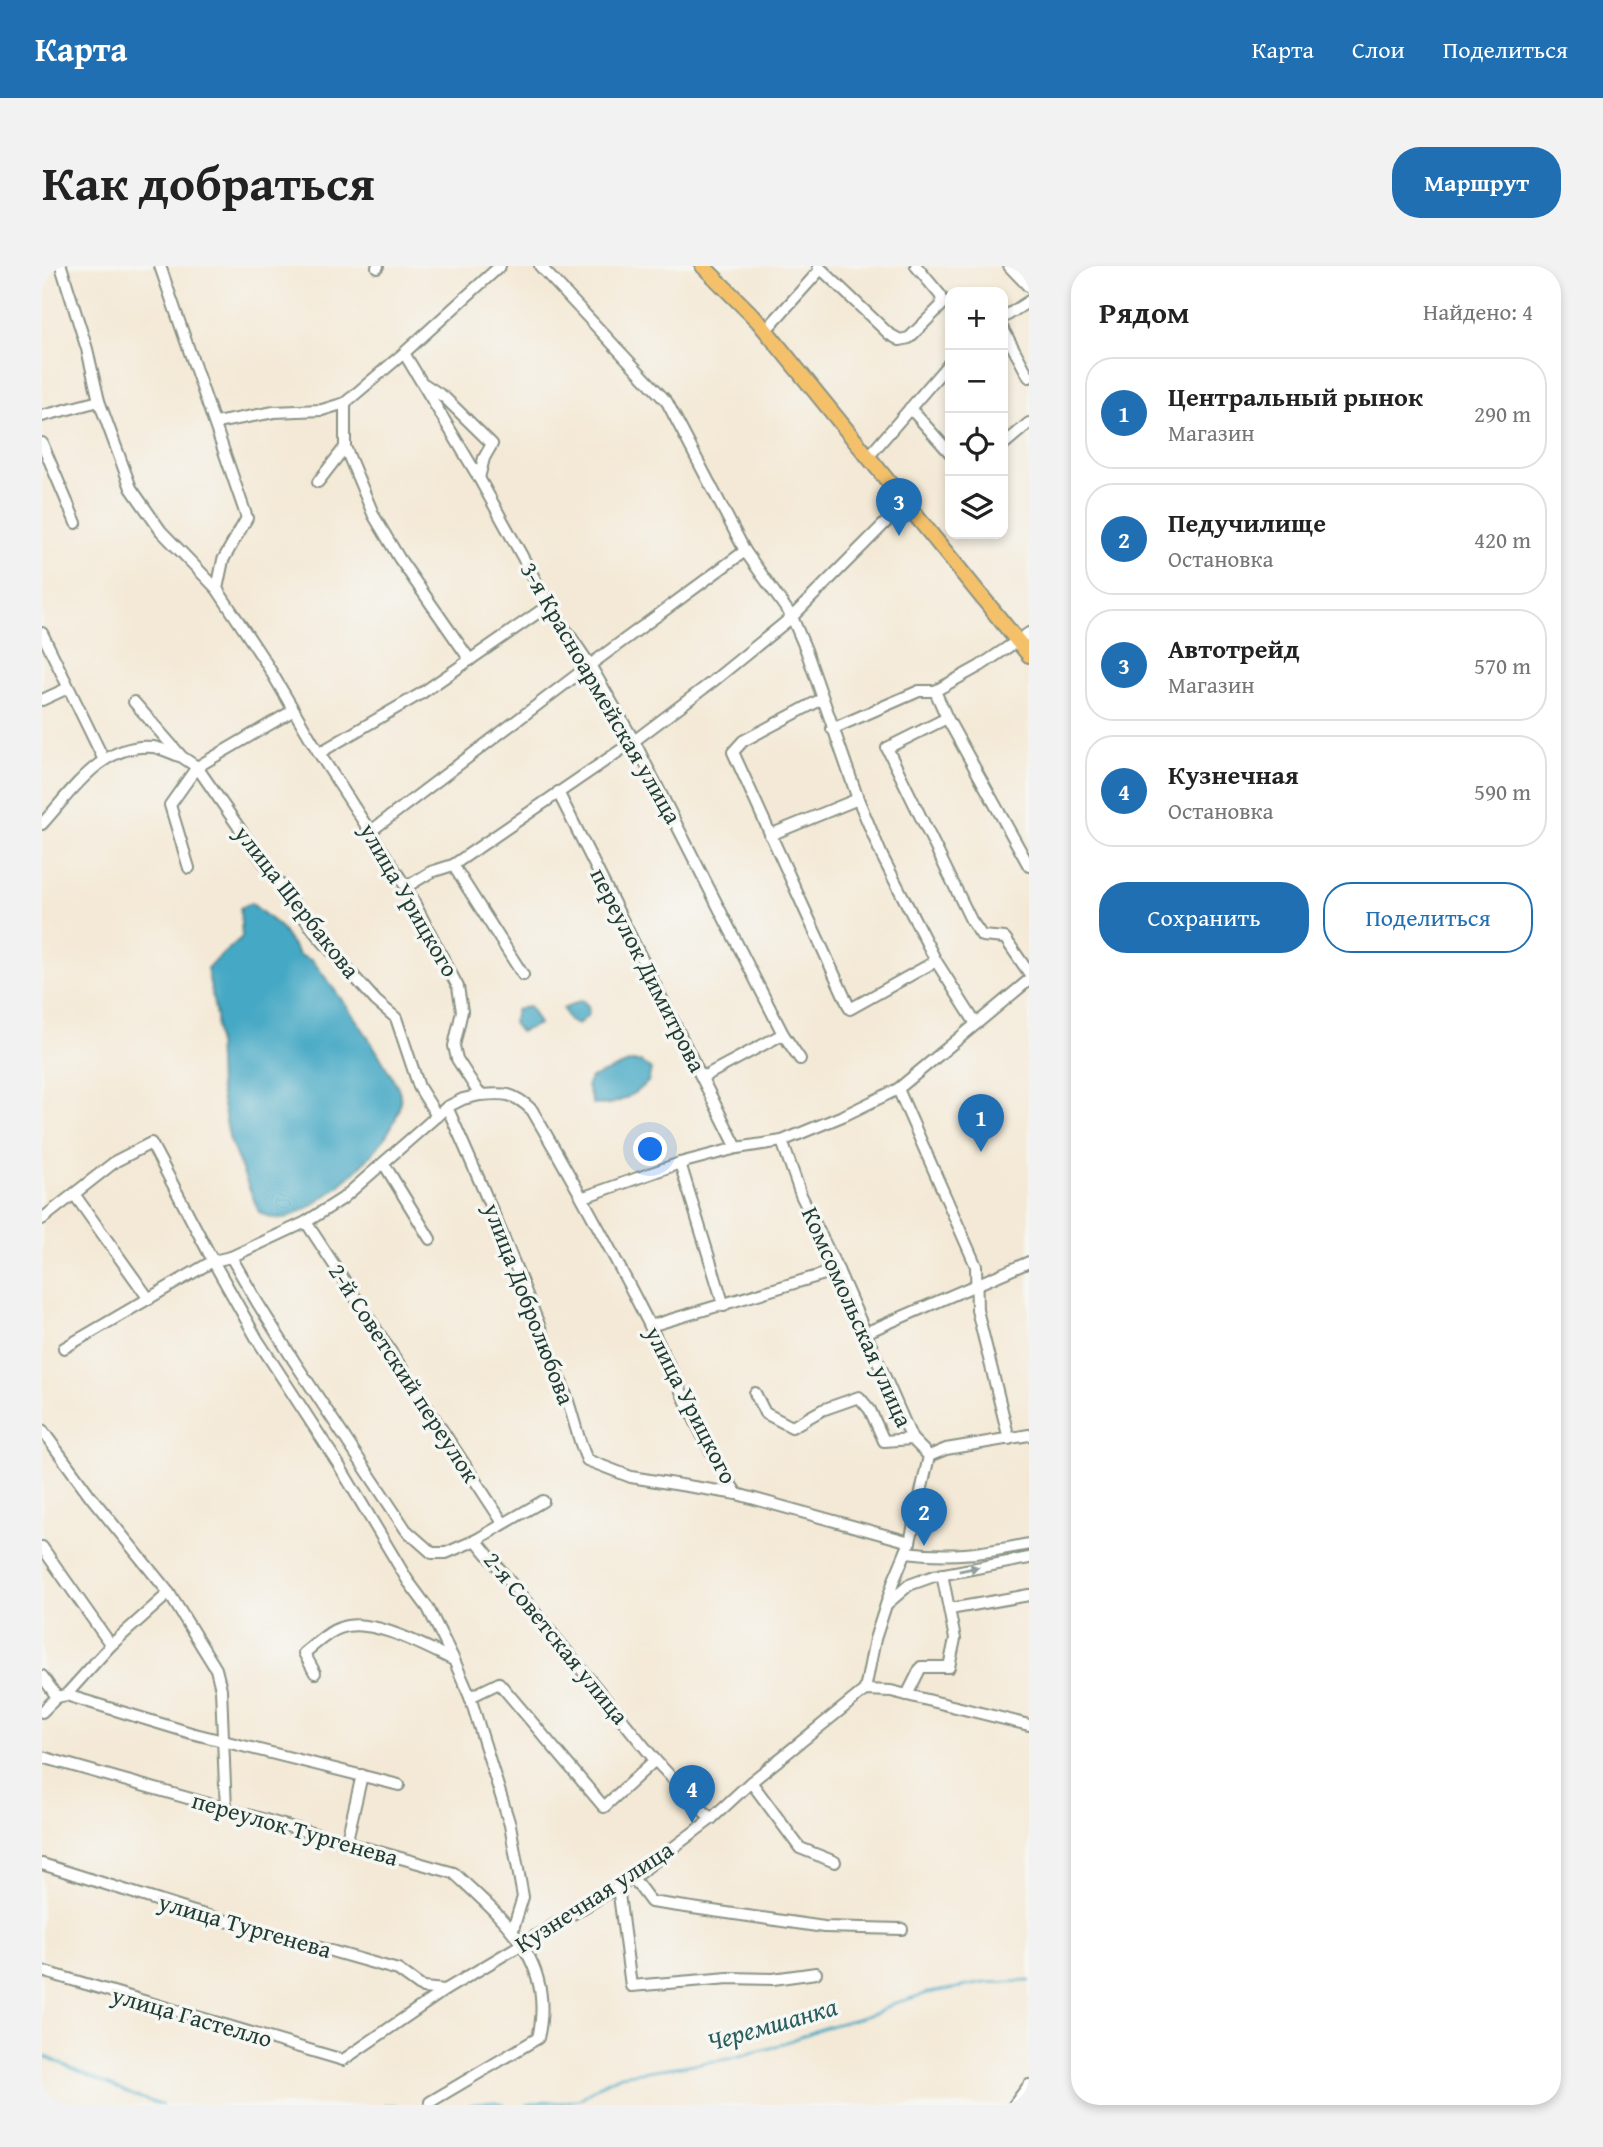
<!DOCTYPE html>
<html lang="ru">
<head>
<meta charset="utf-8">
<style>
  body { margin:0; font-family:"Gentium Book Plus",serif; background:#f2f2f2; color:#222 }
  .controls { position:absolute; right:21px; top:21px; display:grid; overflow:hidden; border-radius:14px; box-shadow:0 4px 10px #0003 }
  .controls button { width:63px; height:63px; display:grid; place-items:center; padding:0; border:0; border-bottom:2px solid #e0e0e0; background:#fff; color:#222; font:35px sans-serif }
  .you { position:absolute; left:609px; top:884px; width:24px; height:24px; margin:-18px; border:5px solid #fff; border-radius:50%; background:#1a73e8; box-shadow:0 0 0 10px #1a73e833 }
  .badge { display:grid; place-items:center; width:46px; height:46px; border-radius:50%; background:#1f6fb2; color:#fff; font-size:23px; font-weight:700 }
  .pin { position:absolute; translate:-50% -58px; filter:drop-shadow(0 2px 4px #0008) }
  .pin::after { content:''; position:absolute; top:37px; width:24px; height:21px; background:inherit; clip-path:polygon(0 0,100% 0,50% 100%) }
  .list { margin:0; padding:0; list-style:none }
  h2 { display:flex; justify-content:space-between; align-items:center; height:91px; margin:0; padding:0 28px; font-size:30px }
  h2 small { font-size:23px; font-weight:400; color:#767676 }
  .list li { display:grid; grid-template-columns:46px 1fr auto; gap:21px; align-items:center; box-sizing:border-box; height:112px; margin:0 14px 14px; padding:0 14px; border:2px solid #e0e0e0; border-radius:28px }
  .list b { display:block; font-size:26px; white-space:nowrap }
  .list p { margin:0; font-size:23px; white-space:nowrap; color:#767676 }
  .list em { font-size:23px; font-style:normal; color:#767676 }
  .actions { display:flex; gap:14px; padding:21px 28px }
  .actions a { flex:1; padding:16px 0; border:2px solid #1f6fb2; border-radius:28px; text-align:center; font-size:24px; color:#1f6fb2 }
  .actions .main { background:#1f6fb2; color:#fff }
  .icon { flex:none; width:38px; height:38px; fill:none; stroke:currentColor; stroke-width:2; stroke-linecap:round; stroke-linejoin:round }
  .map { position:relative; flex:none; width:987px; height:1839px; overflow:hidden; border-radius:28px }
  header { display:flex; align-items:center; gap:42px; box-sizing:border-box; height:98px; padding:0 35px; background:#1f6fb2; color:#fff }
  header strong { font-size:33px }
  nav { display:flex; gap:38px; margin-inline-start:auto; font-size:24px }
  .intro { display:flex; align-items:center; justify-content:space-between; box-sizing:border-box; height:168px; padding:0 42px }
  h1 { margin:0; font-size:49px }
  .button { padding:18px 32px; border-radius:28px; background:#1f6fb2; color:#fff; font-size:24px; font-weight:700 }
  main { display:flex; gap:42px; padding:0 42px }
  aside { flex:1; background:#fff; border-radius:28px; box-shadow:0 4px 10px #0003 }
  .map>svg:first-child { display:block }
  .water { fill:#45a8c4; stroke:#32727c; stroke-width:2 }
  .lines { fill:none; stroke-linecap:round; stroke-linejoin:round }
  .stream { stroke:#45a8c4; stroke-width:2.5 }
  .minor-casing { stroke:#8a9385; stroke-width:14 }
  .major-casing { stroke:#8a9385; stroke-width:18 }
  .minor { stroke:#fff; stroke-width:10 }
  .major { stroke:#f4c16a; stroke-width:14 }
  .oneway { fill:#8f9e9a }
  .labels { text-anchor:middle; stroke-width:7; stroke-linejoin:round; paint-order:stroke }
  .street-label { font-size:24px; fill:#1f3d34; stroke:#f6f6f2 }
  .water-label { font-size:26px; font-style:italic; fill:#2a5d5f; stroke:#f6f6f2 }
</style>
</head>
<body>
<header>
<strong>Карта</strong>
<nav><a>Карта</a><a>Слои</a><a>Поделиться</a></nav>
</header>
<div class="intro"><h1>Как добраться</h1><a class="button">Маршрут</a></div>
<main>
<div class="map">
<svg width="987" height="1839" viewBox="0 0 987 1839">
  <rect width="100%" height="100%" fill="#f6f6f2"/>
  <filter id="ink" filterUnits="userSpaceOnUse"><feTurbulence type="fractalNoise" baseFrequency=".0143" numOctaves="2"/><feDisplacementMap in="SourceGraphic" scale="14" xChannelSelector="R" yChannelSelector="G"/><feConvolveMatrix kernelMatrix="1 2 1 2 8 2 1 2 1" color-interpolation-filters="sRGB"/></filter>
  <filter id="wash" filterUnits="userSpaceOnUse"><feTurbulence type="fractalNoise" baseFrequency=".00686" numOctaves="4" result="noise"/><feDisplacementMap in="SourceGraphic" scale="28" xChannelSelector="R" yChannelSelector="G"/><feGaussianBlur stdDeviation="1.57" result="paint"/><feColorMatrix in="noise" values="0 0 0 0 0 0 0 0 0 0 0 0 0 0 0 0 0 1.4 0 .05"/><feComposite in="paint" operator="in"/></filter>
  <g filter="url(#wash)">
    <rect width="100%" height="100%" fill="#f4e9d6"/>
    <!-- water -->
    <g class="water">
      <path d="M 209,637 L 238,661 L 257,689 L 271,695 C 297,730 323,763 344,801 C 348,808 354,816 357,824 C 370,865 279,944 242,952 C 233,954 226,951 217,946 L 188,875 L 177,820 L 174,750 L 165,702 L 200,671 L 198,642 Z"/>
      <path d="M 540,734 L 546,740 L 547,748 L 536,759 L 527,755 L 521,743 Z"/>
      <path d="M 487,740 L 497,758 L 478,766 L 471,757 L 474,744 Z"/>
      <path d="M 589,796 L 599,796 L 609,804 L 606,816 C 590,830 572,842 551,838 L 545,820 L 549,812 Z"/>
    </g>
    <g class="lines">
      <!-- stream -->
      <g class="stream">
        <path d="M 0,1789 L 93,1830 L 120,1839"/>
        <path d="M 343,1839 L 353,1839"/>
        <path d="M 427,1839 L 449,1836 L 462,1839"/>
        <path d="M 485,1839 L 504,1835 L 518,1837 L 538,1833 L 558,1819 L 579,1809 L 686,1793 L 729,1782 L 781,1762 L 835,1747 L 850,1738 L 886,1727 L 942,1717 L 987,1715"/>
      </g>
    </g>
  </g>
  <g filter="url(#ink)">
    <g class="lines">
      <!-- minor casing -->
      <g class="minor-casing">
        <g id="minor">
          <path d="M 19,0 L 45,83 L 57,135 L 89,222 L 119,265 L 175,323 L 224,397 L 277,487 L 364,621 L 416,721 L 420,745 L 412,780 L 415,793 L 438,829 C 463,827 471,826 490,844 C 531,914 570,985 607,1058 C 636,1115 659,1176 695,1228"/>
          <path d="M 118,0 L 205,252 L 181,294 L 175,323"/>
          <path d="M 498,0 L 625,136 L 703,285 L 750,351 L 764,384 L 816,533 L 840,590 L 894,695 L 934,758"/>
          <path d="M 776,0 L 847,68 L 858,74 L 867,72 L 900,39 L 899,30 L 874,0"/>
          <path d="M 967,0 L 987,21"/>
          <path d="M 335,1 L 336,0"/>
          <path d="M 961,52 L 987,35"/>
          <path d="M 961,63 L 987,111"/>
          <path d="M 723,65 L 778,4"/>
          <path d="M 362,87 L 437,212 L 507,339 L 548,399 L 592,475 L 741,768 L 661,811"/>
          <path d="M 382,118 L 402,131 L 450,178 L 442,192 L 437,212"/>
          <path d="M 303,137 L 303,181 L 332,250 L 357,292 L 428,394"/>
          <path d="M 868,142 L 908,187"/>
          <path d="M 0,150 L 57,135"/>
          <path d="M 174,157 L 232,146 L 280,144 L 303,137 L 362,87 L 458,0"/>
          <path d="M 0,177 L 34,257"/>
          <path d="M 961,179 L 987,157"/>
          <path d="M 827,190 L 908,96"/>
          <path d="M 276,216 L 303,181"/>
          <path d="M 0,367 L 61,492"/>
          <path d="M 893,425 L 905,452 L 987,600"/>
          <path d="M 780,433 L 701,475 L 691,486 L 808,743 L 894,695"/>
          <path d="M 0,434 L 26,422"/>
          <path d="M 92,436 L 140,491 L 155,501 L 207,576 L 275,669 L 334,735 L 354,752 L 377,821 L 395,850"/>
          <path d="M 905,452 L 845,482 L 929,654 L 940,670 L 963,672 L 987,707"/>
          <path d="M 790,463 L 877,425 L 893,425 L 938,400 L 987,367"/>
          <path d="M 277,487 L 380,427 L 507,339"/>
          <path d="M 516,526 L 695,882"/>
          <path d="M 0,558 C 30,525 61,476 111,481 C 119,482 129,487 137,490"/>
          <path d="M 329,565 L 548,399 L 703,285"/>
          <path d="M 728,569 L 816,533"/>
          <path d="M 411,599 L 481,709"/>
          <path d="M 147,602 L 128,539 L 155,501 L 252,444"/>
          <path d="M 364,621 L 389,606 L 411,599 L 592,475 L 670,416 L 750,351 L 864,236"/>
          <path d="M 741,768 L 758,793"/>
          <path d="M 856,823 L 934,1000 L 935,1044 L 967,1173"/>
          <path d="M 405,841 C 446,932 484,1024 520,1118 C 530,1143 534,1169 545,1194 L 589,1211 L 695,1228 L 868,1276"/>
          <path d="M 740,875 L 759,929 L 796,1004 L 870,1173 L 887,1190 L 868,1276 L 852,1314 L 833,1373 L 823,1424"/>
          <path d="M 638,897 L 682,1040"/>
          <path d="M 342,898 L 388,973"/>
          <path d="M 32,928 L 107,1033"/>
          <path d="M 542,931 L 638,897 L 695,882 L 740,875 L 803,849 L 856,823 L 987,714"/>
          <path d="M 0,953 L 74,895 L 109,877 L 171,995 L 215,1073 L 295,1196 L 366,1315 L 386,1342 L 412,1394 L 428,1431 L 468,1559 L 481,1631 L 471,1663"/>
          <path d="M 264,956 L 461,1257"/>
          <path d="M 189,991 L 215,1036 L 252,1095 L 364,1264 L 390,1287 L 404,1287 L 434,1274 L 613,1494 L 669,1553"/>
          <path d="M 608,1060 L 796,1004"/>
          <path d="M 823,1067 L 987,996"/>
          <path d="M 22,1082 L 171,995 L 189,991 L 264,956 L 300,933 L 405,841 L 421,833 L 438,829"/>
          <path d="M 713,1127 L 723,1147 L 750,1161 L 780,1144 L 817,1131 L 828,1144 L 842,1175 L 870,1173"/>
          <path d="M 0,1164 L 49,1231 L 127,1327 L 174,1403 L 179,1423 L 184,1544"/>
          <path d="M 887,1190 L 904,1183 L 987,1169"/>
          <path d="M 434,1274 L 501,1235"/>
          <path d="M 0,1281 L 69,1379"/>
          <path d="M 864,1286 C 912,1292 940,1287 987,1278"/>
          <path d="M 846,1337 L 867,1319 L 892,1310 L 987,1292"/>
          <path d="M 908,1343 L 987,1329"/>
          <path d="M 273,1407 L 262,1387 C 273,1379 285,1366 298,1362 C 329,1350 384,1381 412,1394"/>
          <path d="M 0,1410 L 15,1431"/>
          <path d="M 24,1429 L 149,1467 L 357,1519"/>
          <path d="M 865,1429 L 879,1401 L 907,1401 L 913,1373 L 900,1308"/>
          <path d="M 428,1431 L 457,1417 L 562,1541 L 613,1494"/>
          <path d="M 0,1446 L 15,1431 L 24,1429 L 69,1379 L 127,1327"/>
          <path d="M 0,1491 L 412,1607 C 463,1655 514,1695 496,1772 L 388,1836"/>
          <path d="M 709,1516 L 758,1582 L 793,1596"/>
          <path d="M 304,1578 L 320,1509"/>
          <path d="M 0,1598 L 149,1645 L 356,1704 L 381,1722 L 403,1724"/>
          <path d="M 591,1612 L 609,1636 L 782,1661 L 860,1663"/>
          <path d="M 576,1621 L 589,1720 L 687,1712 L 731,1713 L 774,1707"/>
          <path d="M 0,1705 L 301,1794 L 403,1724 L 591,1612 L 669,1553 L 709,1516 L 823,1424 L 849,1425 L 987,1459"/>
          <path d="M 972,1839 L 987,1819"/>
        </g>
      </g>
      <!-- major casing -->
      <g class="major-casing">
        <path id="major" d="M 661,0 L 716,55 L 987,389"/>
      </g>
      <!-- minor -->
      <use href="#minor" class="minor"/>
      <!-- major -->
      <use href="#major" class="major"/>
    </g>
    <!-- one-way arrows -->
    <defs><path id="oneway-solid" d="M-6-.8H1V-3.2L6.5 0L1 3.2V.8H-6Z" transform="scale(1.75)"/></defs>
    <use class="oneway" href="#oneway-solid" transform="translate(927 1303) rotate(-11)"/>
  </g>
  <g class="labels">
    <!-- street labels -->
    <g class="street-label">
      <text transform="translate(559 427) rotate(60)" y="8">3-я Красноармейская улица</text>
      <text transform="translate(367 634) rotate(60)" y="8">улица Урицкого</text>
      <text transform="translate(255 636) rotate(52)" y="8">улица Щербакова</text>
      <text transform="translate(606 704) rotate(63)" y="8">переулок Димитрова</text>
      <text transform="translate(487 1038) rotate(69)" y="8">улица Добролюбова</text>
      <text transform="translate(815 1051) rotate(66)" y="8">Комсомольская улица</text>
      <text transform="translate(362 1107) rotate(57)" y="8">2-й Советский переулок</text>
      <text transform="translate(649 1139) rotate(63)" y="8">улица Урицкого</text>
      <text transform="translate(514 1372) rotate(51)" y="8">2-я Советская улица</text>
      <text transform="translate(253 1563) rotate(16)" y="8">переулок Тургенева</text>
      <text transform="translate(552 1631) rotate(-33)" y="8">Кузнечная улица</text>
      <text transform="translate(203 1660) rotate(16)" y="8">улица Тургенева</text>
      <text transform="translate(150 1751) rotate(16)" y="8">улица Гастелло</text>
    </g>
    <!-- water labels -->
    <g class="water-label">
      <text transform="translate(730 1758) rotate(-16)" y="9">Черемшанка</text>
    </g>
  </g>
</svg>
<div class="controls">
<button>+</button>
<button>−</button>
<button><svg class="icon" aria-label="locate" viewBox="0 0 24 24"><circle cx="12" cy="12" r="6"/><path d="M12 2v4M12 18v4M2 12h4M18 12h4"/></svg></button>
<button><svg class="icon" aria-label="layers" viewBox="0 0 24 24"><path d="M12 4l9 5-9 5-9-5zM3 14l9 5 9-5"/></svg></button>
</div>
<div class="you"></div>
<div class="pin badge" style="left:939px;top:886px">1</div>
<div class="pin badge" style="left:882px;top:1280px">2</div>
<div class="pin badge" style="left:857px;top:270px">3</div>
<div class="pin badge" style="left:650px;top:1557px">4</div>
</div>
<aside>
<h2>Рядом<small>Найдено: 4</small></h2>
<ul class="list">
<li><span class="badge">1</span><div><b>Центральный рынок</b><p>Магазин</p></div><em>290 m</em></li>
<li><span class="badge">2</span><div><b>Педучилище</b><p>Остановка</p></div><em>420 m</em></li>
<li><span class="badge">3</span><div><b>Автотрейд</b><p>Магазин</p></div><em>570 m</em></li>
<li><span class="badge">4</span><div><b>Кузнечная</b><p>Остановка</p></div><em>590 m</em></li>
</ul>
<div class="actions"><a class="main">Сохранить</a><a>Поделиться</a></div>
</aside>
</main>
</body>
</html>
